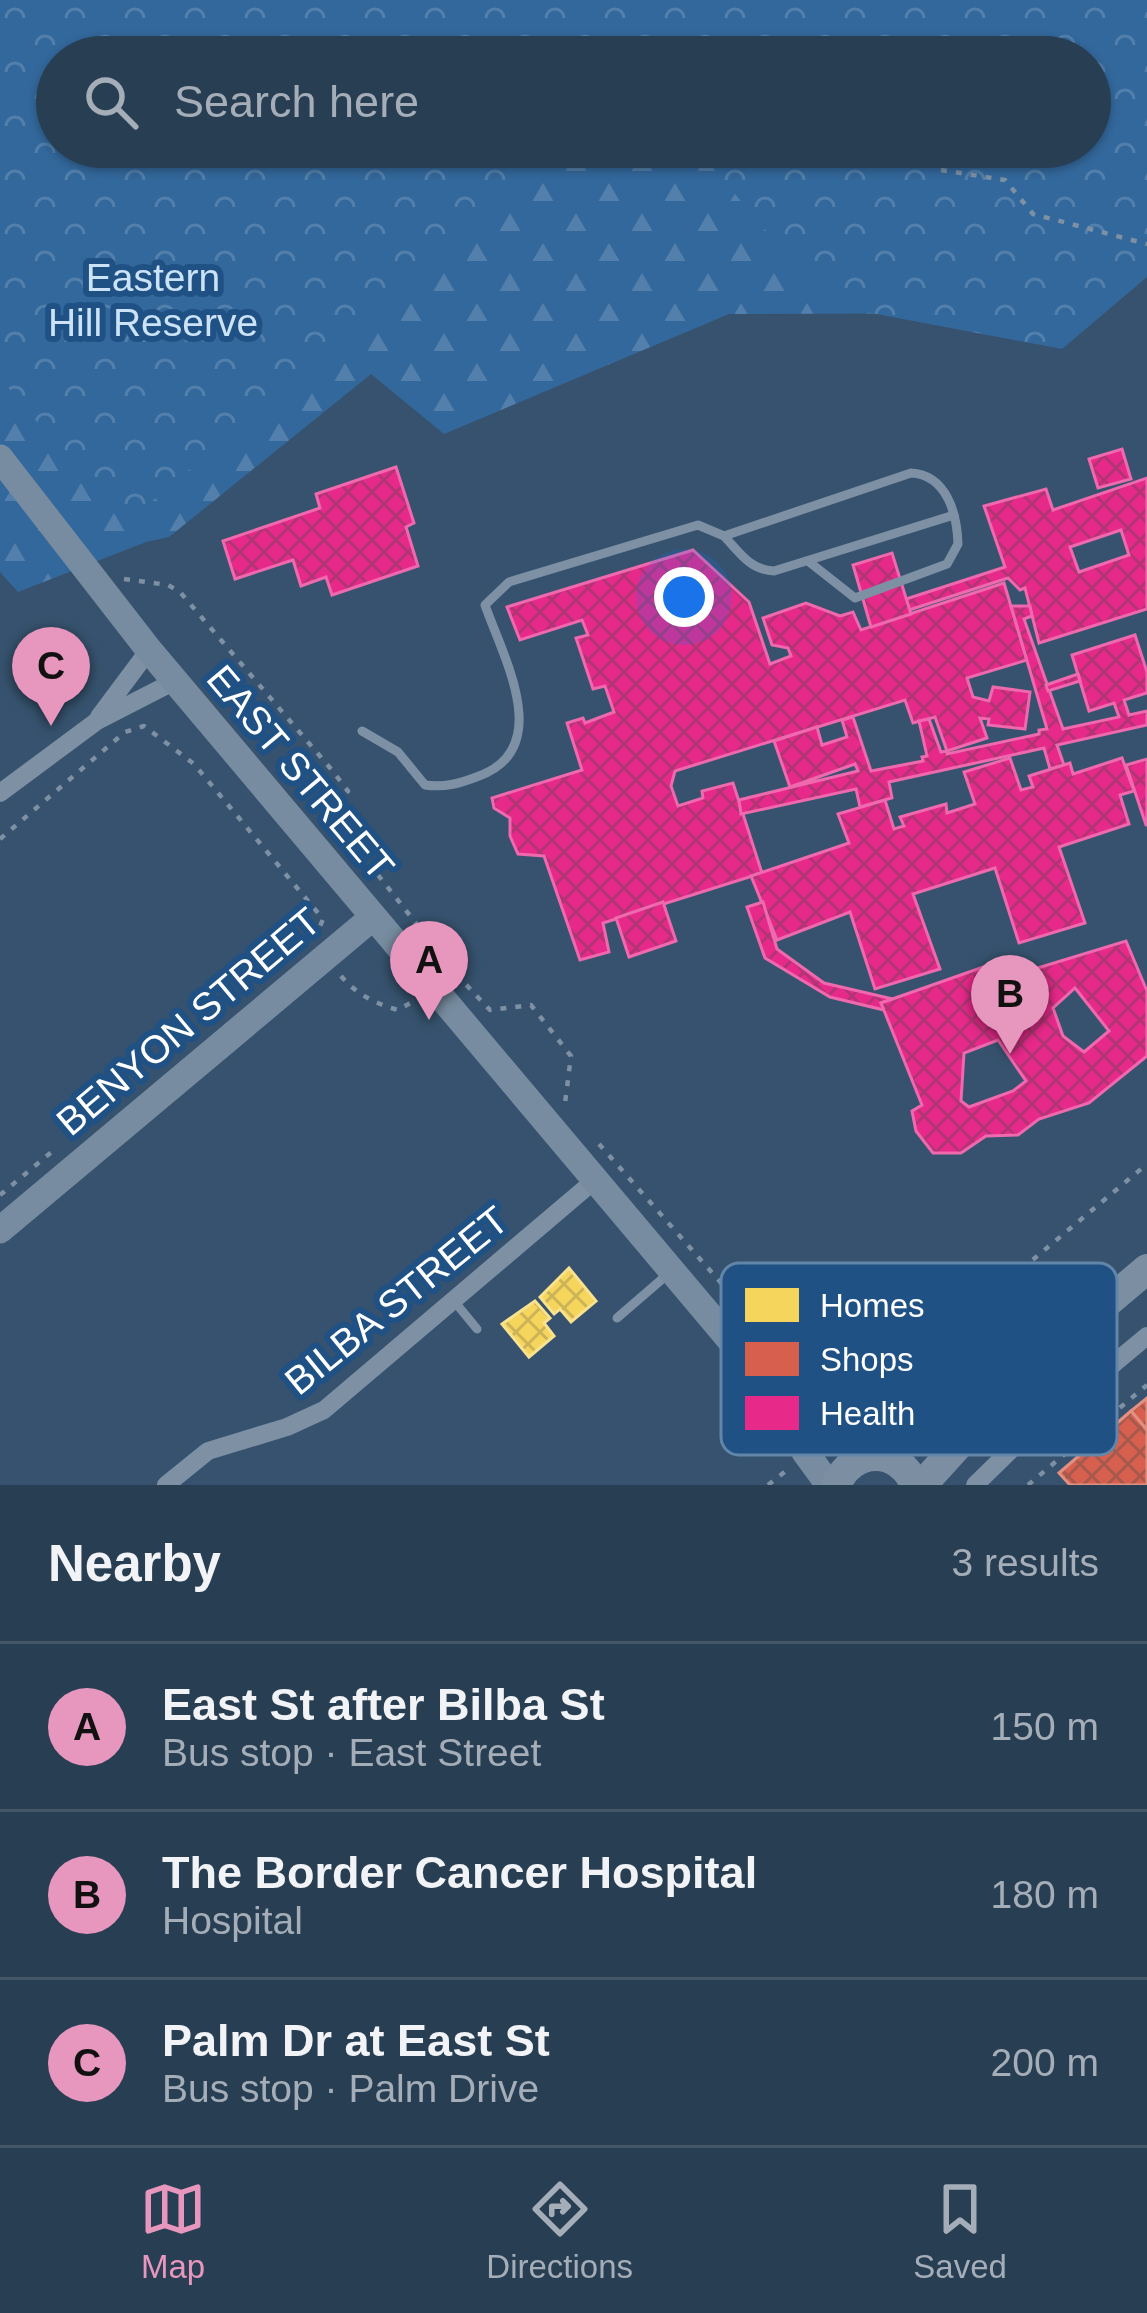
<!DOCTYPE html>
<html lang="en">
<head>
<meta charset="utf-8">
<style>
  body { margin:0; font-family:Arial,sans-serif; background:#304559; color:#f1f3f6 }
  .you { position:absolute; left:684px; top:597px; width:42px; height:42px; margin:-30px; border:9px solid #fff; border-radius:50%; background:#1a73e8; box-shadow:0 0 0 18px #1a73e833 }
  .badge { display:grid; place-items:center; width:78px; height:78px; border-radius:50%; background:#e797bd; color:#111; font-size:39px; font-weight:700 }
  .pin { position:absolute; translate:-50% -99px; filter:drop-shadow(0 3px 6px #0008) }
  .pin::after { content:''; position:absolute; top:63px; width:42px; height:36px; background:inherit; clip-path:polygon(0 0,100% 0,50% 100%) }
  .list { margin:0; padding:0; list-style:none }
  h2 { display:flex; justify-content:space-between; align-items:center; height:156px; margin:0; padding:0 48px; font-size:51px }
  h2 small { font-size:39px; font-weight:400; color:#a5aeb8 }
  .list li { display:grid; grid-template-columns:78px 1fr auto; gap:36px; align-items:center; box-sizing:border-box; height:168px; padding:0 48px; border-top:3px solid #445769 }
  .list b { display:block; font-size:45px; white-space:nowrap }
  .list p { margin:0; font-size:39px; white-space:nowrap; color:#a5aeb8 }
  .list em { font-size:39px; font-style:normal; color:#a5aeb8 }
  .icon { flex:none; width:66px; height:66px; fill:none; stroke:currentColor; stroke-width:2; stroke-linecap:round; stroke-linejoin:round }
  .map { position:relative; flex:none; width:1147px; height:1485px; overflow:hidden }
  .search { position:absolute; background:#283e52; box-shadow:0 3px 9px #0004; left:36px; right:36px; top:36px; height:132px; display:flex; align-items:center; gap:30px; box-sizing:border-box; padding:0 42px; border-radius:66px; color:#a5aeb8; font-size:45px }
  .sheet { height:660px; background:#283e52 }
  nav { display:flex; justify-content:space-around; align-items:center; box-sizing:border-box; height:168px; border-top:3px solid #445769; background:#283e52; font-size:33px; color:#a5aeb8 }
  nav a { display:grid; justify-items:center; gap:6px }
  nav .on { color:#e797bd }
  .map>svg:first-child { display:block }
  .forest { fill:url(#forest-firs); fill-rule:evenodd }
  .park { fill:url(#park-crowns) }
  .homes { fill:url(#homes-cross-hatch); stroke:#f9e28d; stroke-width:3 }
  .shops { fill:url(#shops-cross-hatch); stroke:#e29082; stroke-width:3 }
  .health { fill:url(#health-cross-hatch); stroke:#ee69ad; stroke-width:3; fill-rule:evenodd }
  .lines { fill:none; stroke-linecap:round; stroke-linejoin:round }
  .path { stroke:#7d90a4; stroke-width:4.5; stroke-dasharray:6 9; stroke-linecap:butt }
  .lane { stroke:#7d90a4; stroke-width:9 }
  .street { stroke:#7d90a4; stroke-width:18 }
  .secondary { stroke:#778ca0; stroke-width:27 }
  .primary { stroke:#7c8ea1; stroke-width:30 }
  .labels { text-anchor:middle; stroke-width:12; stroke-linejoin:round; paint-order:stroke }
  .park-label { font-size:39px; fill:#cbe2f7; stroke:#1f5185 }
  .street-label { font-size:39px; fill:#fff; stroke:#1f5185 }
  .key { fill:#1f5185; stroke:#6285aa; stroke-width:3 }
  .key-label { font-size:33px; fill:#fff }
</style>
</head>
<body>
<div class="map">
<svg width="1147" height="1485" viewBox="0 0 1147 1485">
  <defs>
    <pattern id="forest-firs" width="22" height="20" patternUnits="userSpaceOnUse" patternTransform="scale(3)"><rect width="22" height="20" fill="#33689c"/><path d="M5 1l3.5 6h-7zM16 11l3.5 6h-7z" fill="#527fab"/></pattern>
    <pattern id="park-crowns" width="20" height="18" patternUnits="userSpaceOnUse" patternTransform="scale(3)"><rect width="20" height="18" fill="#33689c"/><path d="M2 6a3 3 0 1 1 6 0M12 15a3 3 0 1 1 6 0" fill="none" stroke="#527fab"/></pattern>
    <pattern id="homes-cross-hatch" width="8" height="8" patternUnits="userSpaceOnUse" patternTransform="scale(3)"><rect width="8" height="8" fill="#f6d55c"/><path d="M0 0l8 8M0 8l8-8" fill="none" stroke="#ccb358"/></pattern>
    <pattern id="shops-cross-hatch" width="8" height="8" patternUnits="userSpaceOnUse" patternTransform="scale(3)"><rect width="8" height="8" fill="#d6604d"/><path d="M0 0l8 8M0 8l8-8" fill="none" stroke="#a6594d"/></pattern>
    <pattern id="health-cross-hatch" width="8" height="8" patternUnits="userSpaceOnUse" patternTransform="scale(3)"><rect width="8" height="8" fill="#e7298a"/><path d="M0 0l8 8M0 8l8-8" fill="none" stroke="#b13574"/></pattern>
  </defs>
  <rect width="100%" height="100%" fill="#36526e"/>
  <!-- forest -->
  <path class="forest" d="M 0,0 L 1147,0 L 1053,313 L 729,314 L 444,434 L 371,374 L 169,537 L 146,542 L 18,592 L 0,572 ZM 57,57 L 1090,57 L 1090,147 L 57,147 Z"/>
  <!-- park -->
  <path class="park" d="M 0,0 L 1147,0 L 1147,277 L 1062,349 L 829,305 L 695,147 L 1090,147 L 1090,57 L 57,57 L 57,147 L 569,147 L 124,525 L 0,378 Z"/>
  <!-- homes -->
  <g class="homes">
    <path d="M 569,1268 L 596,1301 L 571,1322 L 560,1309 L 554,1314 L 540,1297 Z"/>
    <path d="M 535,1301 L 550,1318 L 544,1323 L 554,1336 L 529,1357 L 502,1324 Z"/>
  </g>
  <!-- shops -->
  <g class="shops">
    <path d="M 1147,1398 L 1147,1430 L 1131,1411 Z"/>
    <path d="M 1131,1411 L 1147,1430 L 1147,1485 L 1070,1485 L 1059,1473 Z"/>
  </g>
  <!-- health -->
  <g class="health">
    <path d="M 1122,449 L 1131,479 L 1098,488 L 1089,459 Z"/>
    <path d="M 396,467 L 414,523 L 406,527 L 418,566 L 332,595 L 326,577 L 301,586 L 293,560 L 235,579 L 223,541 L 320,508 L 316,494 Z"/>
    <path d="M 1147,478 L 1147,609 L 1039,643 L 1025,588 L 1020,590 L 1008,578 L 909,610 L 906,599 L 1005,567 L 984,506 L 1046,489 L 1053,510 ZM 1121,530 L 1129,555 L 1079,572 L 1070,547 Z"/>
    <path d="M 693,550 L 749,602 L 770,664 L 791,656 L 788,648 L 772,645 L 763,618 L 806,603 L 840,616 L 853,612 L 861,630 L 1004,583 L 1027,660 L 967,678 L 973,697 L 989,701 L 993,687 L 1030,692 L 1025,729 L 988,725 L 989,719 L 980,718 L 987,738 L 947,751 L 935,717 L 913,723 L 905,700 L 675,771 L 671,786 L 678,806 L 703,798 L 702,791 L 733,783 L 762,873 L 603,923 L 609,952 L 580,960 L 544,856 L 518,854 L 510,836 L 510,818 L 494,808 L 492,798 L 582,770 L 567,723 L 583,718 L 585,723 L 614,712 L 605,686 L 593,689 L 576,638 L 588,635 L 582,620 L 520,640 L 507,607 Z"/>
    <path d="M 892,553 L 911,614 L 871,627 L 853,565 Z"/>
    <path d="M 1011,606 L 1030,606 L 1032,616 L 1024,619 L 1063,729 L 1119,717 L 1114,703 L 1089,711 L 1072,655 L 1135,635 L 1147,672 L 1147,693 L 1124,700 L 1129,715 L 1147,711 L 1147,725 L 1057,745 L 1064,765 L 1050,769 L 1044,748 L 889,782 L 892,798 L 860,807 L 856,789 L 741,814 L 739,800 L 858,771 L 855,764 L 790,787 L 774,741 L 817,727 L 822,745 L 847,737 L 842,720 L 853,717 L 871,771 L 923,761 L 922,757 L 927,756 L 919,721 L 929,719 L 941,752 L 947,751 L 947,754 L 1039,734 L 1039,730 L 1047,729 Z"/>
    <path d="M 1078,674 L 1080,681 L 1048,691 L 1046,685 Z"/>
    <path d="M 1010,758 L 1021,790 L 1033,787 L 1029,776 L 1070,763 L 1073,774 L 1122,758 L 1134,791 L 1120,795 L 1129,824 L 1059,847 L 1085,923 L 1019,943 L 995,868 L 913,894 L 940,969 L 875,989 L 850,912 L 777,940 L 751,876 L 849,843 L 838,814 L 885,800 L 894,829 L 904,826 L 900,817 L 946,804 L 947,813 L 975,804 L 964,772 Z"/>
    <path d="M 1147,759 L 1147,825 L 1146,825 L 1126,765 Z"/>
    <path d="M 663,902 L 676,941 L 629,957 L 616,918 Z"/>
    <path d="M 763,902 L 777,949 L 824,983 L 893,999 L 881,1003 L 884,1010 L 830,997 L 765,958 L 747,907 Z"/>
    <path d="M 1126,941 L 1147,991 L 1147,1056 L 1089,1103 L 1039,1119 L 1018,1135 L 986,1136 L 961,1153 L 933,1153 L 916,1131 L 912,1111 L 922,1105 L 881,1003 L 1006,959 L 1018,974 ZM 1075,988 L 1109,1031 L 1084,1052 L 1063,1036 L 1053,1008 ZM 998,1040 L 1026,1081 L 1013,1091 L 969,1107 L 961,1101 L 964,1053 Z"/>
  </g>
  <g class="lines">
    <!-- path -->
    <g class="path">
      <path d="M 941,170 L 1005,180 L 1033,214 L 1147,244"/>
      <path d="M 124,579 L 168,585 L 180,592 L 331,769 L 348,791 L 339,803 L 337,823 L 445,960"/>
      <path d="M 0,839 L 125,732 L 144,726 L 194,764 L 323,919 L 319,929"/>
      <path d="M 456,974 L 490,1010 L 531,1005 L 571,1056 L 565,1103"/>
      <path d="M 341,976 C 356,994 376,1004 398,1010 L 412,1002"/>
      <path d="M 599,1144 L 773,1342 L 838,1364 L 853,1378 L 912,1410"/>
      <path d="M 0,1195 L 54,1150"/>
      <path d="M 849,1414 L 1147,1164"/>
      <path d="M 768,1485 L 787,1470"/>
      <path d="M 1028,1485 L 1147,1385"/>
    </g>
    <!-- lane -->
    <g class="lane">
      <path d="M 724,536 C 739,552 750,570 774,571 L 954,515"/>
      <path d="M 362,731 L 398,752 L 425,785 C 445,788 461,783 479,776 C 555,748 503,657 485,605 L 509,582 L 698,525 L 724,536 L 911,473 C 947,475 957,514 958,544 L 947,564 L 855,598 L 808,561"/>
      <path d="M 454,1301 L 477,1329"/>
      <path d="M 617,1318 L 668,1274"/>
    </g>
    <!-- street -->
    <g class="street">
      <path d="M 99,717 L 149,650"/>
      <path d="M 0,793 L 97,721 L 175,681"/>
      <path d="M 166,1485 L 208,1451 L 287,1427 L 324,1410 L 595,1180"/>
      <path d="M 975,1485 L 1016,1445 L 1147,1336"/>
    </g>
    <!-- secondary -->
    <g class="secondary">
      <path d="M 0,458 L 149,650 L 784,1404 L 805,1452 L 829,1485"/>
      <path d="M 0,1230 L 372,918"/>
      <path d="M 784,1404 L 869,1455"/>
    </g>
    <!-- primary -->
    <g class="primary">
      <path d="M 878,1455 L 950,1417 L 975,1414"/>
      <path d="M 836,1485 C 852,1447 899,1446 915,1485"/>
      <path d="M 922,1485 L 962,1441 L 975,1414 L 1147,1269"/>
    </g>
  </g>
  <g class="labels">
    <!-- park labels -->
    <g class="park-label">
      <text x="153" y="291">Eastern<tspan x="153" dy="45">Hill Reserve</tspan></text>
    </g>
    <!-- street labels -->
    <g class="street-label">
      <text transform="translate(301 772) rotate(50)" y="14">EAST STREET</text>
      <text transform="translate(188 1021) rotate(-40)" y="14">BENYON STREET</text>
      <text transform="translate(396 1300) rotate(-39)" y="14">BILBA STREET</text>
    </g>
  </g>
  <!-- legend -->
  <rect x="721" y="1263" width="396" height="192" rx="18" class="key"/>
  <rect x="745" y="1288" width="54" height="34" fill="#f6d55c"/>
  <rect x="745" y="1342" width="54" height="34" fill="#d6604d"/>
  <rect x="745" y="1396" width="54" height="34" fill="#e7298a"/>
  <g class="key-label">
    <text x="820" y="1317">Homes</text>
    <text x="820" y="1371">Shops</text>
    <text x="820" y="1425">Health</text>
  </g>
</svg>
<div class="you"></div>
<div class="pin badge" style="left:429px;top:1020px">A</div>
<div class="pin badge" style="left:1010px;top:1054px">B</div>
<div class="pin badge" style="left:51px;top:726px">C</div>
<div class="search"><svg class="icon" aria-label="search" viewBox="0 0 24 24"><circle cx="10" cy="10" r="6"/><path d="M15 15l6 6"/></svg>Search here</div>
</div>
<section class="sheet">
<h2>Nearby<small>3 results</small></h2>
<ul class="list">
<li><span class="badge">A</span><div><b>East St after Bilba St</b><p>Bus stop · East Street</p></div><em>150 m</em></li>
<li><span class="badge">B</span><div><b>The Border Cancer Hospital</b><p>Hospital</p></div><em>180 m</em></li>
<li><span class="badge">C</span><div><b>Palm Dr at East St</b><p>Bus stop · Palm Drive</p></div><em>200 m</em></li>
</ul>
</section>
<nav>
<a class="on"><svg class="icon" aria-label="map" viewBox="0 0 24 24"><path d="M3 6l6-2 6 2 6-2v14l-6 2-6-2-6 2zM9 4v14M15 6v14"/></svg>Map</a>
<a><svg class="icon" aria-label="directions" viewBox="0 0 24 24"><path d="M12 3l9 9-9 9-9-9zM9 14v-3h6M13 9l2 2-2 2"/></svg>Directions</a>
<a><svg class="icon" aria-label="saved" viewBox="0 0 24 24"><path d="M7 4h10v16l-5-4-5 4z"/></svg>Saved</a>
</nav>
</body>
</html>
